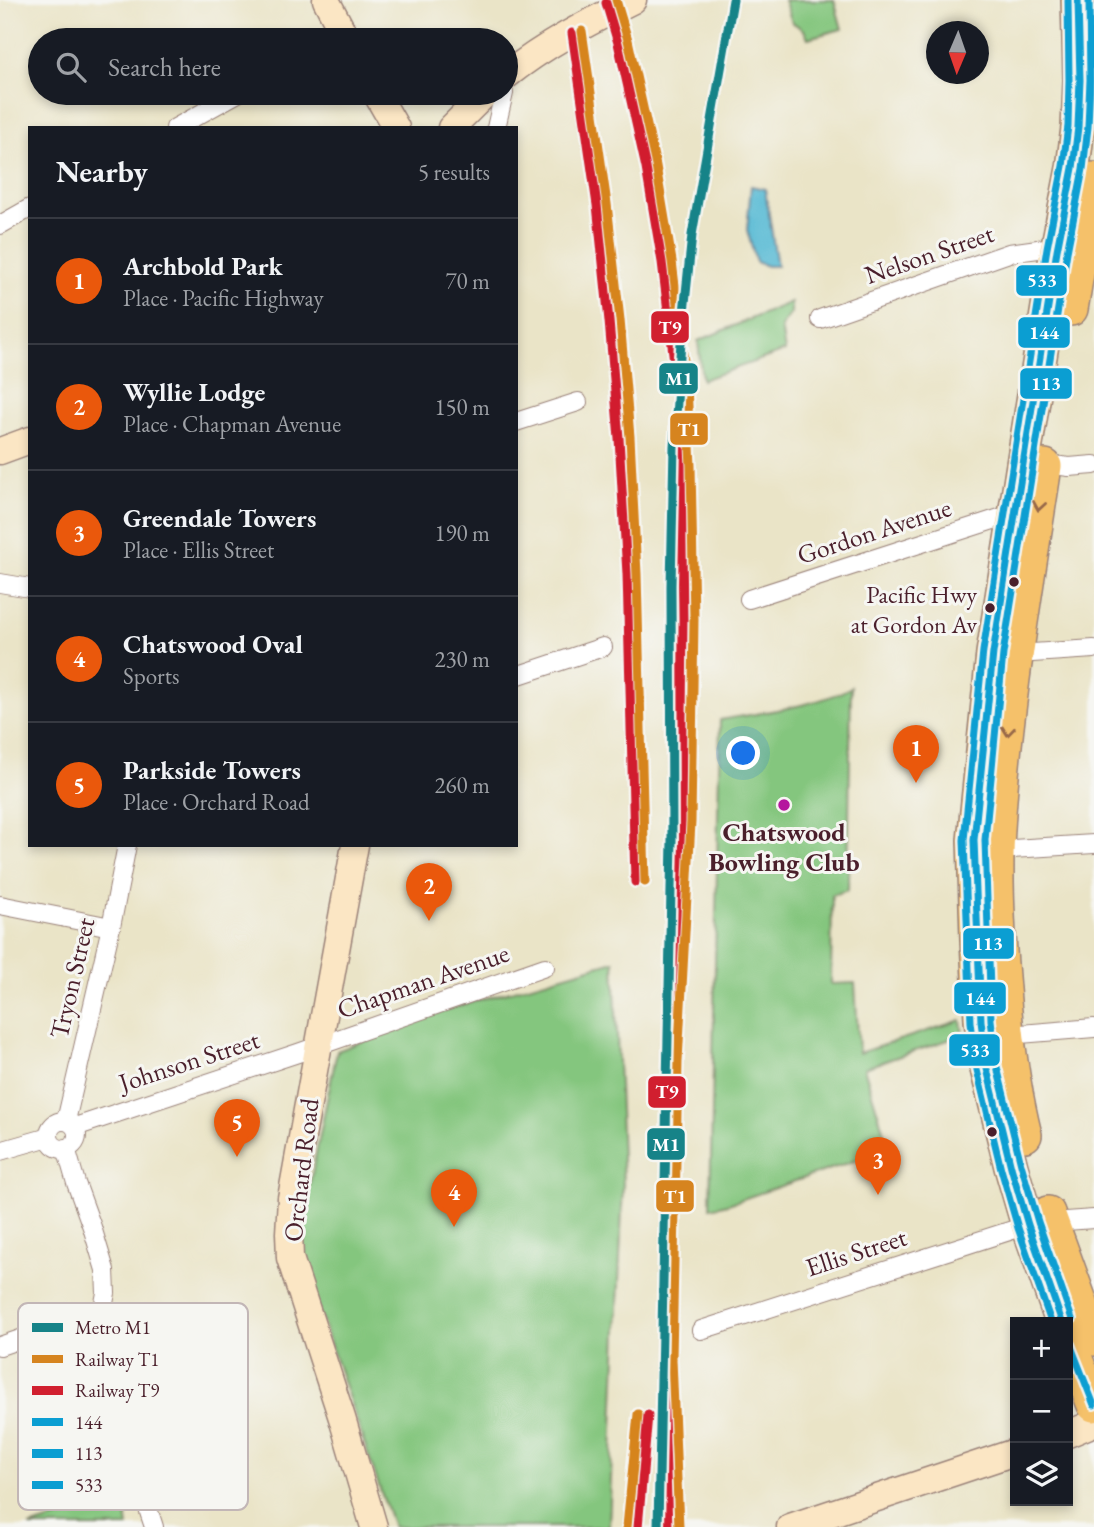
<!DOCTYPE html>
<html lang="en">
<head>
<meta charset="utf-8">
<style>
  body { margin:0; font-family:"EB Garamond",serif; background:#242831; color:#f1f3f6 }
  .controls { position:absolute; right:21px; bottom:21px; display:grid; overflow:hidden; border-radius:0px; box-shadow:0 4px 10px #0003 }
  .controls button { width:63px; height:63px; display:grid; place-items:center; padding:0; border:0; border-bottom:2px solid #363941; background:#171b24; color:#f1f3f6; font:35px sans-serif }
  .compass { position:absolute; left:926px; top:21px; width:63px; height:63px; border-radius:50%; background:#171b24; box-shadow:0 4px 10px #0003; rotate:182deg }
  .you { position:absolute; left:744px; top:754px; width:24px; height:24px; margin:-18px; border:5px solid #fff; border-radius:50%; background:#1a73e8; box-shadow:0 0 0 10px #1a73e833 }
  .badge { display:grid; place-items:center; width:46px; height:46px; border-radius:50%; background:#ea580c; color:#fff; font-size:23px; font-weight:700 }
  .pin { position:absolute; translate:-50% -58px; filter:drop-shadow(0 2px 4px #0008) }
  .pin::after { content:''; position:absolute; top:37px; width:24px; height:21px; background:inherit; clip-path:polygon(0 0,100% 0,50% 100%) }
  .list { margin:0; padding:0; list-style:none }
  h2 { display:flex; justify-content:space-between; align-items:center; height:91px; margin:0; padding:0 28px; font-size:30px }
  h2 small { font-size:23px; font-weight:400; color:#9ea1a6 }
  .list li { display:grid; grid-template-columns:46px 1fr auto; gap:21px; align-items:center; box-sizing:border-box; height:126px; padding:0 28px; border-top:2px solid #363941 }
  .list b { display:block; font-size:26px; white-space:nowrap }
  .list p { margin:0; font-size:23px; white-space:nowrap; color:#9ea1a6 }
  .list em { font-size:23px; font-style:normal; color:#9ea1a6 }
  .icon { flex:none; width:38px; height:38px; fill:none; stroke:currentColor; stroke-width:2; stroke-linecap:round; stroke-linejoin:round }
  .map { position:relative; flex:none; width:1094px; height:1527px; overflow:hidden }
  .search { position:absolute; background:#171b24; box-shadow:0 4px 10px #0003; left:28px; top:28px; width:490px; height:77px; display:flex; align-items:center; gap:18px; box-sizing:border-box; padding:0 24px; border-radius:38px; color:#9ea1a6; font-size:26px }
  .panel { position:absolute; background:#171b24; box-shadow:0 4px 10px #0003; left:28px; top:126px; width:490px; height:721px; border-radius:0px }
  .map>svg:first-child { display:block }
  .green { fill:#84c67e; stroke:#677254; stroke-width:2 }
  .water { fill:#56bad4; stroke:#506c80; stroke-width:2 }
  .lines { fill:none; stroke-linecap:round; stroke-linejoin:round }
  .street-casing { stroke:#9a8279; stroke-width:20 }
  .secondary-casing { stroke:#9a8279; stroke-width:29 }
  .highway-casing { stroke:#9a8279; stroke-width:36 }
  .street { stroke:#fff; stroke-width:18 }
  .secondary { stroke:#fbe6c4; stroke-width:26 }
  .highway { stroke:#f5c16b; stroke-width:33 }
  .bus-1-casing { stroke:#f6f6f2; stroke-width:12 }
  .bus-2-casing { stroke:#f6f6f2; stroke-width:12 }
  .bus-3-casing { stroke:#f6f6f2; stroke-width:12 }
  .bus-1 { stroke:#0b9ed2; stroke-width:7 }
  .bus-2 { stroke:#0b9ed2; stroke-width:7 }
  .bus-3 { stroke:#0b9ed2; stroke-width:7 }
  .rail-1-casing { stroke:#f6f6f2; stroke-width:14 }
  .rail-2-casing { stroke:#f6f6f2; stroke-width:14 }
  .rail-1 { stroke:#d6841f; stroke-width:9 }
  .rail-2 { stroke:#d11f2f; stroke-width:9 }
  .metro-1-casing { stroke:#f6f6f2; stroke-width:14 }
  .metro-1 { stroke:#168388; stroke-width:9 }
  .oneway { stroke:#976848 }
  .bus-dot { fill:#4a1f2b; stroke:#f6f6f2; stroke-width:2.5 }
  .poi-dot { fill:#b5179e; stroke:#f6f6f2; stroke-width:2.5 }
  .labels { text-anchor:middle; stroke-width:6; stroke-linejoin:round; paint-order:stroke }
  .bus-label { font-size:24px; fill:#4a1f2b; stroke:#f6f6f2; text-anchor:end }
  .street-label { font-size:26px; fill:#4a1f2b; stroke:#f6f6f2 }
  .poi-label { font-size:26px; font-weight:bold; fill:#4a1f2b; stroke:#f6f6f2 }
  .key { fill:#f6f6f2; stroke:#c2b6b6; stroke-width:2 }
  .key-label { font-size:19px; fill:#4a1f2b }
  .line-badge { stroke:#f6f6f2; stroke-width:2.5 }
  .badge-label { font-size:19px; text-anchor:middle; font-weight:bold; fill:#fff }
</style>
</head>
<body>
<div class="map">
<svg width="1094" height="1527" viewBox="0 0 1094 1527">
  <rect width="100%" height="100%" fill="#f6f6f2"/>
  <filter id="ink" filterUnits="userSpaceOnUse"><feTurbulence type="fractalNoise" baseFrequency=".0143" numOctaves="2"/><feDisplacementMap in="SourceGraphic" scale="14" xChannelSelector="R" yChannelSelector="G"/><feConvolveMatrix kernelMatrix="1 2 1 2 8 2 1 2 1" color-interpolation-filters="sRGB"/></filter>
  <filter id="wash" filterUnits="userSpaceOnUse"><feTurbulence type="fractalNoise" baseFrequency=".00686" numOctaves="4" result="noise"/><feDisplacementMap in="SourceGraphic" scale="28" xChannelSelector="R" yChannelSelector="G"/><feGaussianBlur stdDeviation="1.57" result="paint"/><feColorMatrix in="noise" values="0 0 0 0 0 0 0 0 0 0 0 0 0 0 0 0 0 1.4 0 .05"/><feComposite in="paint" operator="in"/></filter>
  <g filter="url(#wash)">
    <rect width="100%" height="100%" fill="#eae4c7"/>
    <!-- green -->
    <g class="green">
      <path d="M 784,0 L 834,0 L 842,29 L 808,38 L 804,30 L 792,22 Z"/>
      <path d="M 791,302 L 791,313 L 781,327 L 785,351 L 702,380 L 698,341 Z"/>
      <path d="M 851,687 L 848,890 L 832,895 L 831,984 L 855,983 L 859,1053 L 961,1020 L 963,1035 L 864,1068 L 889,1149 L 728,1204 L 710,1208 L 720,720 C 757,713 820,706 851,687 Z"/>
      <path d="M 614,961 L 623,1184 L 609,1527 L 393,1527 L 297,1247 L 337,1051 L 445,1010 Z"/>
      <path d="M 124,1498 L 128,1527 L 29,1527 Z"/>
    </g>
    <!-- water -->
    <path class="water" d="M 751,186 L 765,189 L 777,266 L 767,266 L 756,262 L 747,230 Z"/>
  </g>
  <g filter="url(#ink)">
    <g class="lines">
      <!-- street casing -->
      <g class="street-casing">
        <g id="street">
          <path d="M 175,128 L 238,93"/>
          <path d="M 496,128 L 504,93"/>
          <path d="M 0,225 L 30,208"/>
          <path d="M 820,319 L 1009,253 L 1045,248 L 1057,250"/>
          <path d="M 516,422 L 578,402"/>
          <path d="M 1046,464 L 1069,467 L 1094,465"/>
          <path d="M 0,583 L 30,588"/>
          <path d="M 749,599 L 1015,513"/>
          <path d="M 1017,654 L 1094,649"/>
          <path d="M 516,676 L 603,647"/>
          <path d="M 997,850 L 1094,844"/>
          <path d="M 0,905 L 111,927"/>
          <path d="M 1007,1035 L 1094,1028"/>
          <path d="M 66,1121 L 111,927 L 127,845"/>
          <circle cx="63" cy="1135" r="14"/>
          <path d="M 75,1127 L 298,1053 L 545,967"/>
          <path d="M 66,1148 L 76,1183 L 92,1227 L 105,1270 L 106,1293 L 100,1323 L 98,1350 L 100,1363 L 154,1527"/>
          <path d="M 0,1151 L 49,1137"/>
          <path d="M 1051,1222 L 1094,1219"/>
          <path d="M 701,1330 L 1028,1225"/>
          <path d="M 0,1346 L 70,1322 L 100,1323"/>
        </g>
      </g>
      <!-- secondary casing -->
      <g class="secondary-casing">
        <g id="secondary">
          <path d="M 326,0 L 347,40"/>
          <path d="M 506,76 C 544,45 589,22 633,0"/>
          <path d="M 376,93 L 396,128"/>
          <path d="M 451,128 L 486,93"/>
          <path d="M 0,451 L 30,440"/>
          <path d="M 355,845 L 291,1198 L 289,1233 L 290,1258 L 342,1418 L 374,1527"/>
          <path d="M 1068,1434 L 1094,1423"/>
          <path d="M 790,1527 L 1015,1452"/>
        </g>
      </g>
      <!-- highway casing -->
      <g class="highway-casing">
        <g id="highway">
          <path d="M 1071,309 L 1093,179"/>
          <path d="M 1025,1135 C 1012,1083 1006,1031 1002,977 C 998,928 995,878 998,829 C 1005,708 1027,585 1045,466"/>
          <path d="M 1048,1213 L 1094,1339"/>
          <path d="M 1062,1322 L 1028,1225 L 1011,1167 L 987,1069 L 981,1021 L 977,940 L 974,840 L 993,653 L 1057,250 L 1073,168 L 1078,127 L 1080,80 L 1078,0"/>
          <path d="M 1068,1339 L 1094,1405"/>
        </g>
      </g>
      <!-- street -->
      <use href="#street" class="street"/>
      <!-- secondary -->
      <use href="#secondary" class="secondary"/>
      <!-- highway -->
      <use href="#highway" class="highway"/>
      <!-- bus-1 casing -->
      <g class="bus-1-casing">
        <g id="bus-1">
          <path d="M 1062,1322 L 1028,1225 L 1011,1167 L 987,1069 L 981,1021 L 974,840 L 993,653 L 1057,250 L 1073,168 L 1078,127 L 1080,80 L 1078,0"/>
          <path d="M 1068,1339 L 1094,1405"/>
        </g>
      </g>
      <!-- bus-2 casing -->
      <g class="bus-2-casing">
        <path id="bus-2" d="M 1072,1319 L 1038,1222 L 1021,1164 L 997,1067 L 991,1020 L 985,840 L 1003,654 L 1067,252 L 1083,169 L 1088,127 L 1090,80 L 1089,0"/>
      </g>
      <!-- bus-3 casing -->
      <g class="bus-3-casing">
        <path id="bus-3" d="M 1051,1322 L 1018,1228 L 1001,1169 L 977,1070 L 971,1022 L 964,840 L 983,651 L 1047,248 L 1063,166 L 1068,126 L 1069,80 L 1068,0"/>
      </g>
      <!-- bus-1 -->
      <use href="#bus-1" class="bus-1"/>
      <!-- bus-2 -->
      <use href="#bus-2" class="bus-2"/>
      <!-- bus-3 -->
      <use href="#bus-3" class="bus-3"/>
      <!-- rail-1 casing -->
      <g class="rail-1-casing">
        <g id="rail-1">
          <path d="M 616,0 L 628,40 L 656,166 L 672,261 L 687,386 L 691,466 L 694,619 L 691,822 L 678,1061 L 672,1359 L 679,1527"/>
          <path d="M 582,31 L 607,204 L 620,320 L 630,437 L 637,574 L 645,882"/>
          <path d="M 627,1527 L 638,1414"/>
        </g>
      </g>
      <!-- rail-2 casing -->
      <g class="rail-2-casing">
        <g id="rail-2">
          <path d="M 606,3 L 618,43 L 646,168 L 662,262 L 677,387 L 681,466 L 683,619 L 681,822 L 668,1061 L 662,1359 L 668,1527"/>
          <path d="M 572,33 L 597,205 L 609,321 L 619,438 L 627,574 L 635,882"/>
          <path d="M 638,1527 L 648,1415"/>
        </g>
      </g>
      <!-- rail-1 -->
      <use href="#rail-1" class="rail-1"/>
      <!-- rail-2 -->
      <use href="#rail-2" class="rail-2"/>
      <!-- metro-1 casing -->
      <g class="metro-1-casing">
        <path id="metro-1" d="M 658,1527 L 672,840 L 671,586 L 674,446 L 681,342 L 692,235 L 733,0"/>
      </g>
      <!-- metro-1 -->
      <use href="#metro-1" class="metro-1"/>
    </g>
    <!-- one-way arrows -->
    <defs><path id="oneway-chevron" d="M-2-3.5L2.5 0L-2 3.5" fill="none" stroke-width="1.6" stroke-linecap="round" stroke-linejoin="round" transform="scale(1.75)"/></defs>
    <g class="oneway">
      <use href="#oneway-chevron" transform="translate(1039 506) rotate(99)"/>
      <use href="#oneway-chevron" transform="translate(1008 731) rotate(96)"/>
    </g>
  </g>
  <!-- markers -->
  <g class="bus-dot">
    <circle cx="1014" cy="582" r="6"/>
    <circle cx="990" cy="608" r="6"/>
    <circle cx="992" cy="1132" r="6"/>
  </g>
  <circle class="poi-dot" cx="784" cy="805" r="7"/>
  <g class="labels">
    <!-- bus labels -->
    <g class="bus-label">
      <text x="977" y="603">Pacific Hwy<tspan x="977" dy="30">at Gordon Av</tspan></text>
    </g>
    <!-- street labels -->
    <g class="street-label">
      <text transform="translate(929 254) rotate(-19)" y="9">Nelson Street</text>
      <text transform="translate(874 531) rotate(-18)" y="9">Gordon Avenue</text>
      <text transform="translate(72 978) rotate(-77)" y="9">Tryon Street</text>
      <text transform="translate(423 981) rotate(-19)" y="9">Chapman Avenue</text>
      <text transform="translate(189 1061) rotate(-18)" y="9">Johnson Street</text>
      <text transform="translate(301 1170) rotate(-83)" y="9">Orchard Road</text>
      <text transform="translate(856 1252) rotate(-18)" y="9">Ellis Street</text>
    </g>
    <!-- poi labels -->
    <g class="poi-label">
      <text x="784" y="841">Chatswood<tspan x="784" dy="30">Bowling Club</tspan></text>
    </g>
  </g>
  <!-- legend -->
  <rect x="18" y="1303" width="230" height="207" rx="10" class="key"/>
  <rect x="32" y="1323" width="31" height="9" fill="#168388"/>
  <rect x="32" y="1355" width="31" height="8" fill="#d6841f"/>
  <rect x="32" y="1386" width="31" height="9" fill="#d11f2f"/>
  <rect x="32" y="1418" width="31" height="8" fill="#0b9ed2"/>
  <rect x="32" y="1449" width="31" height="9" fill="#0b9ed2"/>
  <rect x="32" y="1481" width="31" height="8" fill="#0b9ed2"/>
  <g class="key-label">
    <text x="75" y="1334">Metro M1</text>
    <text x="75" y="1366">Railway T1</text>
    <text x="75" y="1397">Railway T9</text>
    <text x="75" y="1429">144</text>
    <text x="75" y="1460">113</text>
    <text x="75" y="1492">533</text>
  </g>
  <g class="line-badge">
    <rect x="1015" y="264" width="53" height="33" rx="7" fill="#0b9ed2"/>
    <rect x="650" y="310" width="40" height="34" rx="7" fill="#d11f2f"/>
    <rect x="1017" y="316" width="54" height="33" rx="7" fill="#0b9ed2"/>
    <rect x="658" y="362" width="41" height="33" rx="7" fill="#168388"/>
    <rect x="1019" y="367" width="54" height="33" rx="7" fill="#0b9ed2"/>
    <rect x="669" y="412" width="40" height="34" rx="7" fill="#d6841f"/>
    <rect x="962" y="927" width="53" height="33" rx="7" fill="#0b9ed2"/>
    <rect x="953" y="981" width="54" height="34" rx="7" fill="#0b9ed2"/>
    <rect x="948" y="1033" width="53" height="34" rx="7" fill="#0b9ed2"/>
    <rect x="647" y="1075" width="40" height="34" rx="7" fill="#d11f2f"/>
    <rect x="646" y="1127" width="40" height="34" rx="7" fill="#168388"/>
    <rect x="655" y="1179" width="40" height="34" rx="7" fill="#d6841f"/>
  </g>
  <g class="badge-label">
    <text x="1042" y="287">533</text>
    <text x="670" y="334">T9</text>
    <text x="1044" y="339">144</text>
    <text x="679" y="385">M1</text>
    <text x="1046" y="390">113</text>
    <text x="689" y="436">T1</text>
    <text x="988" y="950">113</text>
    <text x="980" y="1005">144</text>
    <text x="975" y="1057">533</text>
    <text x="667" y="1098">T9</text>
    <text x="666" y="1151">M1</text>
    <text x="675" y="1203">T1</text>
  </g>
</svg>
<div class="controls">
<button>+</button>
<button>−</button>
<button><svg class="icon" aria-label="layers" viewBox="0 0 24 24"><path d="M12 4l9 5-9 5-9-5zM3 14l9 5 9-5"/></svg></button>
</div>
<svg class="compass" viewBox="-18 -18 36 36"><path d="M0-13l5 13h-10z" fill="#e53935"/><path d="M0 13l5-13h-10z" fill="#9ea1a6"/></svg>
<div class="you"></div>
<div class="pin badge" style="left:916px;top:783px">1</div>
<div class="pin badge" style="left:429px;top:921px">2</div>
<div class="pin badge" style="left:878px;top:1195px">3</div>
<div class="pin badge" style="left:454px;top:1227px">4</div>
<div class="pin badge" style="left:237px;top:1157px">5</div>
<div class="search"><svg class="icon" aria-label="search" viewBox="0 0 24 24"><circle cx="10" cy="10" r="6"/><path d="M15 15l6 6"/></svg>Search here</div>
<section class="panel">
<h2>Nearby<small>5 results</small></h2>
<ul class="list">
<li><span class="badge">1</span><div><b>Archbold Park</b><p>Place · Pacific Highway</p></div><em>70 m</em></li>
<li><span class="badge">2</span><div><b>Wyllie Lodge</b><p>Place · Chapman Avenue</p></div><em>150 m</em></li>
<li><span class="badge">3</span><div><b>Greendale Towers</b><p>Place · Ellis Street</p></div><em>190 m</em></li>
<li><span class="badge">4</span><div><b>Chatswood Oval</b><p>Sports</p></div><em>230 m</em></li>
<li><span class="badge">5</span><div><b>Parkside Towers</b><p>Place · Orchard Road</p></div><em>260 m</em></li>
</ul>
</section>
</div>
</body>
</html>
